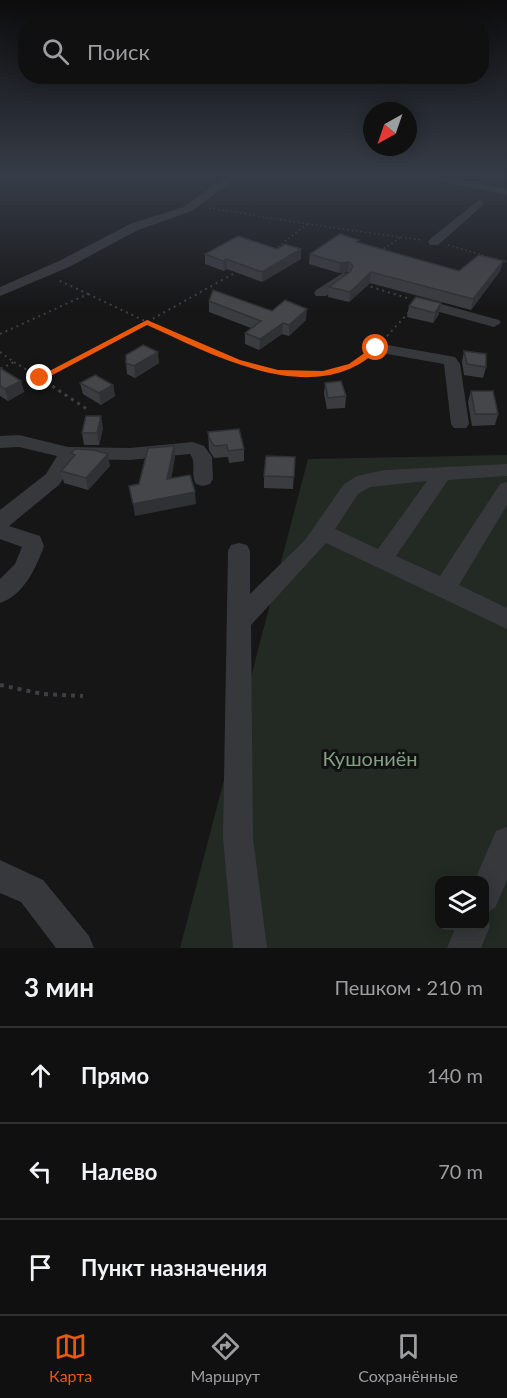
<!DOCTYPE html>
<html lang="ru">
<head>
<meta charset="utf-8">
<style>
  body { margin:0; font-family:Lato,sans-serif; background:#19191a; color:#f1f3f6 }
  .controls { position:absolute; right:18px; bottom:18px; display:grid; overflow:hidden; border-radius:12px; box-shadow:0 3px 15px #0003 }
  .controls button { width:54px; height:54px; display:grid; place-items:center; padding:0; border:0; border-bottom:2px solid #303031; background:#101011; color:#f1f3f6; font:30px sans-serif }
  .compass { position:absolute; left:363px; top:102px; width:54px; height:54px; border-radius:50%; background:#101011; box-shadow:0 3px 15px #0003; rotate:220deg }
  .stop { position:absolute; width:18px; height:18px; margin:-14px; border:4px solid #ea580c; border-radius:50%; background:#fff }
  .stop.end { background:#ea580c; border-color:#fff; box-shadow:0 2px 6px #0008 }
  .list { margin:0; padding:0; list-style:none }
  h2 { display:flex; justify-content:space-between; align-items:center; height:78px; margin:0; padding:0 24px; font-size:26px }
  h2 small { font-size:20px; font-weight:400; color:#9c9d9f }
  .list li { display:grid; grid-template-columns:39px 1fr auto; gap:18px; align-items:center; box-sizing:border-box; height:96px; padding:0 24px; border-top:2px solid #303031 }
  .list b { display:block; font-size:22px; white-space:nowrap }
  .list em { font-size:20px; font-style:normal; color:#9c9d9f }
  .icon { flex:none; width:33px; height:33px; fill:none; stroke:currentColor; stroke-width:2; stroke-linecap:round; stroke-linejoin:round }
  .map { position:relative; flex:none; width:507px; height:948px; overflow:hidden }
  .search { position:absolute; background:#101011; box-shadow:0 3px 15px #0003; left:18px; right:18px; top:18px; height:66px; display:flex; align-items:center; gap:15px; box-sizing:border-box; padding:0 21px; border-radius:24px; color:#9c9d9f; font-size:22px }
  .sheet { height:366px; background:#101011 }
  nav { display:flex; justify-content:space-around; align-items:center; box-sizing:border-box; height:84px; border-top:2px solid #303031; background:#101011; font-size:16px; color:#9c9d9f }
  nav a { display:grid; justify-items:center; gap:3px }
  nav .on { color:#ea580c }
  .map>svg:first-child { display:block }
  .green { fill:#222a23; fill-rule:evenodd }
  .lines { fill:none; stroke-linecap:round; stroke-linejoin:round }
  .path-far3 { stroke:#3d3f43; stroke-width:1.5; stroke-dasharray:1.5 3; stroke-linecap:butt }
  .path-far2 { stroke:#3d3f43; stroke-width:2; stroke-dasharray:2 4; stroke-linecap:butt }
  .path-far1 { stroke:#3d3f43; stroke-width:3; stroke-dasharray:3 4.5; stroke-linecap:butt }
  .path { stroke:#3d3f43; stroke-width:4; stroke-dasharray:4 5; stroke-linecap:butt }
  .minor { fill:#37383c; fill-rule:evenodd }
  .wall { fill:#3b3c40 }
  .shaded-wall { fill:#303134 }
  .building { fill:#45464a; stroke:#303134; stroke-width:1.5 }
  .route { fill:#ea580c }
  .labels { text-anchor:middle; stroke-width:6; stroke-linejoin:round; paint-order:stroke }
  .near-park-label { font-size:20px; fill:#829f83; stroke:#111112 }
</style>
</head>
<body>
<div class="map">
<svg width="507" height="948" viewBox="0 0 507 948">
  <rect width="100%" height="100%" fill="#161617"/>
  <!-- green -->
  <path class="green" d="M 507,455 L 507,948 L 180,948 L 308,459 ZM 440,880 L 484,880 L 484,926 L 440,926 Z"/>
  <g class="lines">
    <!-- path-far3 -->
    <g class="path-far3">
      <path d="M 209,208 L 307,224 L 274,250"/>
      <path d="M 307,224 L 421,240"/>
      <path d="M 448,245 L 507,262"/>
      <path d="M 380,251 L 400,238"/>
      <path d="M 463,268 L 467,265"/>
    </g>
    <!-- path-far2 -->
    <g class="path-far2">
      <path d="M 456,274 L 465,267"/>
      <path d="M 365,285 L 407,298"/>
      <path d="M 88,294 L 147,322 L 240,270"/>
      <path d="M 0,334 L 88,294 L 58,280"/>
      <path d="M 387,336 L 409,312"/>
      <path d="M 0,352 L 14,362 L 0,369"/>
      <path d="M 14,362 L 40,378 L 147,322 C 201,346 280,391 340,369 C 349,366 357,361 365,357"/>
      <path d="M 40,378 L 48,383"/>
    </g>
    <!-- path-far1 -->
    <path class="path-far1" d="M 46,382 L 90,411"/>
    <!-- path -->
    <path class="path" d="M 0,685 L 43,694 L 83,696"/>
    <!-- minor -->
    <g class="minor">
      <path d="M 226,176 L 239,176 L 192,211 L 138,230 L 69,267 L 0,296 L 0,287 L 59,261 L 130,224 L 184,207 Z"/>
      <path d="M 418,176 L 441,176 L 507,189 L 507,195 Z"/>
      <path d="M 479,200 L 483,201 L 483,205 L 438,245 L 430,245 L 428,242 L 430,239 Z"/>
      <path d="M 343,273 L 348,274 L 350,277 L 348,280 L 326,296 L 316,296 L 314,293 L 316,290 Z"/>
      <path d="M 419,298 L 499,320 L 501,323 L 494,327 L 414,305 L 412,302 L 414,299 Z"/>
      <path d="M 376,343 L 455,357 L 460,364 L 469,424 L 466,428 L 454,428 L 451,424 L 444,364 L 370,351 L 368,348 Z"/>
      <path d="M 19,435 L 68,447 L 130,448 L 193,442 L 204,446 L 212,457 L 213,479 L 210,484 L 203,486 L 196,484 C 190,474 197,463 190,454 L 130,460 L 74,459 L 60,484 L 9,526 L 40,536 L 44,546 C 36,568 24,595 0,603 L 0,579 L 15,564 L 22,547 L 0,539 L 0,510 L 46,474 L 57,456 L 19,447 L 0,448 L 0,436 Z"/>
      <path d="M 507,464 L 507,476 L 448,480 L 396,556 L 440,576 L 500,484 L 507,482 L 507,505 L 459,585 L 507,608 L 507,629 L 326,543 L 251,625 L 253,838 L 267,948 L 233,948 L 223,838 L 228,551 L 231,545 L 239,543 L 247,545 L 250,551 L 250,594 L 305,540 L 344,484 L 357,476 L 385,470 ZM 427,481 L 378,549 L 335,529 L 358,494 L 370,487 Z"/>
      <path d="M 507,827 L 507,880 L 495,908 L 484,913 L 484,880 L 475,880 L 496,831 Z"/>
      <path d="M 0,860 L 43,880 L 89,936 L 94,948 L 56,948 L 21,902 L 0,893 Z"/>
      <path d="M 484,914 L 490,926 L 481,948 L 447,948 L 456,926 L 484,926 Z"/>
    </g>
  </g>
  <!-- wall -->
  <g class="wall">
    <path d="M 359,242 L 459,271 L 503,261 L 500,271 L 471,310 L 370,283 L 349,302 L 328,297 L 329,287 L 349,272 L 339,273 L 309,264 L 310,254 Z"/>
    <path d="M 205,254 L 301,259 L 262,282 L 227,269 L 224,271 L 205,264 Z"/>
    <path d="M 416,297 L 439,314 L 433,323 L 407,317 L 409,306 Z"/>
    <path d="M 209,301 L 272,311 L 306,320 L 289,336 L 282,334 L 259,350 L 245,344 L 245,333 L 251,328 L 209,312 Z"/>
    <path d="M 464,351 L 486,367 L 483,378 L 464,375 L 462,362 Z"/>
    <path d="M 126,363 L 159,363 L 135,378 L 127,374 Z"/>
    <path d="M 0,368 L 21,381 L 24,392 L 8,401 L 0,396 Z"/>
    <path d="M 80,383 L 113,385 L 115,396 L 101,405 L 83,394 Z"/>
    <path d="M 325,383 L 346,396 L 345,408 L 327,409 L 324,394 Z"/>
    <path d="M 471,391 L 498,414 L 495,425 L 472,426 L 468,402 Z"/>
    <path d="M 103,428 L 99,445 L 84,445 L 82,433 Z"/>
    <path d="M 208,432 L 244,449 L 244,461 L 229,463 L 228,457 L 214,458 L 209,450 Z"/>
    <path d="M 71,453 L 110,466 L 88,490 L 64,483 L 61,471 L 72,458 Z"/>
    <path d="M 295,457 L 293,489 L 264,488 L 264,476 Z"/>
  </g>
  <!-- shaded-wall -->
  <g class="shaded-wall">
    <path d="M 301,249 L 301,259 L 262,282 L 262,272 Z"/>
    <path d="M 226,259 L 227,269 L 224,271 L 223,261 Z"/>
    <path d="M 503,261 L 500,271 L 471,310 L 473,299 Z"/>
    <path d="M 349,262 L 348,272 L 339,273 L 340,263 Z"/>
    <path d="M 371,272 L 370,283 L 349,302 L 350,292 Z"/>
    <path d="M 441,303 L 439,314 L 433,323 L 435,313 Z"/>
    <path d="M 307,309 L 306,320 L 289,336 L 289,325 Z"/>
    <path d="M 283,323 L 282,334 L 259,350 L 260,339 Z"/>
    <path d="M 158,352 L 159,363 L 135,378 L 134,366 Z"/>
    <path d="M 21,381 L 24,392 L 8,401 L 5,389 Z"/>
    <path d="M 113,385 L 115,396 L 101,405 L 99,393 Z"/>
    <path d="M 101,416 L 103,428 L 99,445 L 97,433 Z"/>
    <path d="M 174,446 L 175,458 L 169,491 L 167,479 Z"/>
    <path d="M 108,454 L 110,466 L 88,490 L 86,478 Z"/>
    <path d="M 195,492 L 196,504 L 135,516 L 133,504 Z"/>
  </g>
  <!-- building -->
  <g class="building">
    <path d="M 340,234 L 359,240 L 356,242 L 459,271 L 479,255 L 503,261 L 473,299 L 371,272 L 350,292 L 329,287 L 350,272 L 353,266 L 349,262 L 340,263 L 310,254 Z"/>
    <path d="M 238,236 L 277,249 L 285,244 L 301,249 L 262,272 L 226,259 L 223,261 L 205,254 Z"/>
    <path d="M 213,290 L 272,311 L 285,300 L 307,309 L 289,325 L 283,323 L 260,339 L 245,333 L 261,321 L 209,301 Z"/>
    <path d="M 416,297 L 441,303 L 435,313 L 409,306 Z"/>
    <path d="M 143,345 L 158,352 L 134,366 L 126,363 L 126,355 Z"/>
    <path d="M 464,351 L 486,354 L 486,367 L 467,364 Z"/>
    <path d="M 0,368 L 21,381 L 5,389 L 0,386 Z"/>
    <path d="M 95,375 L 113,385 L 99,393 L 80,383 Z"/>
    <path d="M 341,381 L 346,396 L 328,398 L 325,383 Z"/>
    <path d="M 471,391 L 493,391 L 498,414 L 475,414 Z"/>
    <path d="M 86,416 L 101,416 L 97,433 L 82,433 Z"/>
    <path d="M 239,429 L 244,449 L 228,451 L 227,445 L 214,446 L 209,438 L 208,432 Z"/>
    <path d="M 174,446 L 167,479 L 190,475 L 195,492 L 133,504 L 129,486 L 139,484 L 148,448 Z"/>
    <path d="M 75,449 L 94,450 L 108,454 L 86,478 L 61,471 L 75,455 L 71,453 Z"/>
    <path d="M 266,456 L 295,457 L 294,477 L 264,476 Z"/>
  </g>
  <!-- sky -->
  <linearGradient id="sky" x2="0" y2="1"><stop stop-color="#0c0c0d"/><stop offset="0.57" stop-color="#363c47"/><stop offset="1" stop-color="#363c47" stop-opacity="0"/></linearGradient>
  <rect width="507" height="309" fill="url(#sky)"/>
  <!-- route -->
  <path class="route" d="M 147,320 L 240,360 L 278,370 L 323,371 L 349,364 L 373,347 L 380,348 C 316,412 214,355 147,325 L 43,380 L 36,378 Z"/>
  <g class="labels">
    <!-- near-park labels -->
    <g class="near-park-label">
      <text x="370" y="766">Кушониён</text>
    </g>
  </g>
</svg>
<div class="controls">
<button><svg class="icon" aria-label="layers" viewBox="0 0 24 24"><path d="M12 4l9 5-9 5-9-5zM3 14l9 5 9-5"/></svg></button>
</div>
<svg class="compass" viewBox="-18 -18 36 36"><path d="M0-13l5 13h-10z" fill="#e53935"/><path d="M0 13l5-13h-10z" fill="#9c9d9f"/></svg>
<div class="stop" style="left:376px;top:348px"></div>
<div class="stop end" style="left:40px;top:378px"></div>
<div class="search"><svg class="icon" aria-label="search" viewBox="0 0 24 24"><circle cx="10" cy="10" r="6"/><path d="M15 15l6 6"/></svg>Поиск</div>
</div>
<section class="sheet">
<h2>3 мин<small>Пешком · 210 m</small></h2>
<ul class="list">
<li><svg class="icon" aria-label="ahead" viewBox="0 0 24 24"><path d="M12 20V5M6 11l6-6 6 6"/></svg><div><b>Прямо</b></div><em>140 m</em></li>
<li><svg class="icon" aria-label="left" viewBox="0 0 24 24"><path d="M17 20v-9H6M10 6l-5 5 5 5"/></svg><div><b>Налево</b></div><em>70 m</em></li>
<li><svg class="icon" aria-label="arrive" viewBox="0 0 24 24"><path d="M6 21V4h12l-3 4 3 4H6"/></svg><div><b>Пункт назначения</b></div></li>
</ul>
</section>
<nav>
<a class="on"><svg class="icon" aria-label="map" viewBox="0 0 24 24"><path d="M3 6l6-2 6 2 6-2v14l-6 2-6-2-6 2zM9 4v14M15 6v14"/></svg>Карта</a>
<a><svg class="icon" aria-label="directions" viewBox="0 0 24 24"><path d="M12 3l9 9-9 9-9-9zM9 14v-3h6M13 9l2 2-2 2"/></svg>Маршрут</a>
<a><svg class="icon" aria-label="saved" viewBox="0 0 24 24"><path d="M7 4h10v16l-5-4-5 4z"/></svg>Сохранённые</a>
</nav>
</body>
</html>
